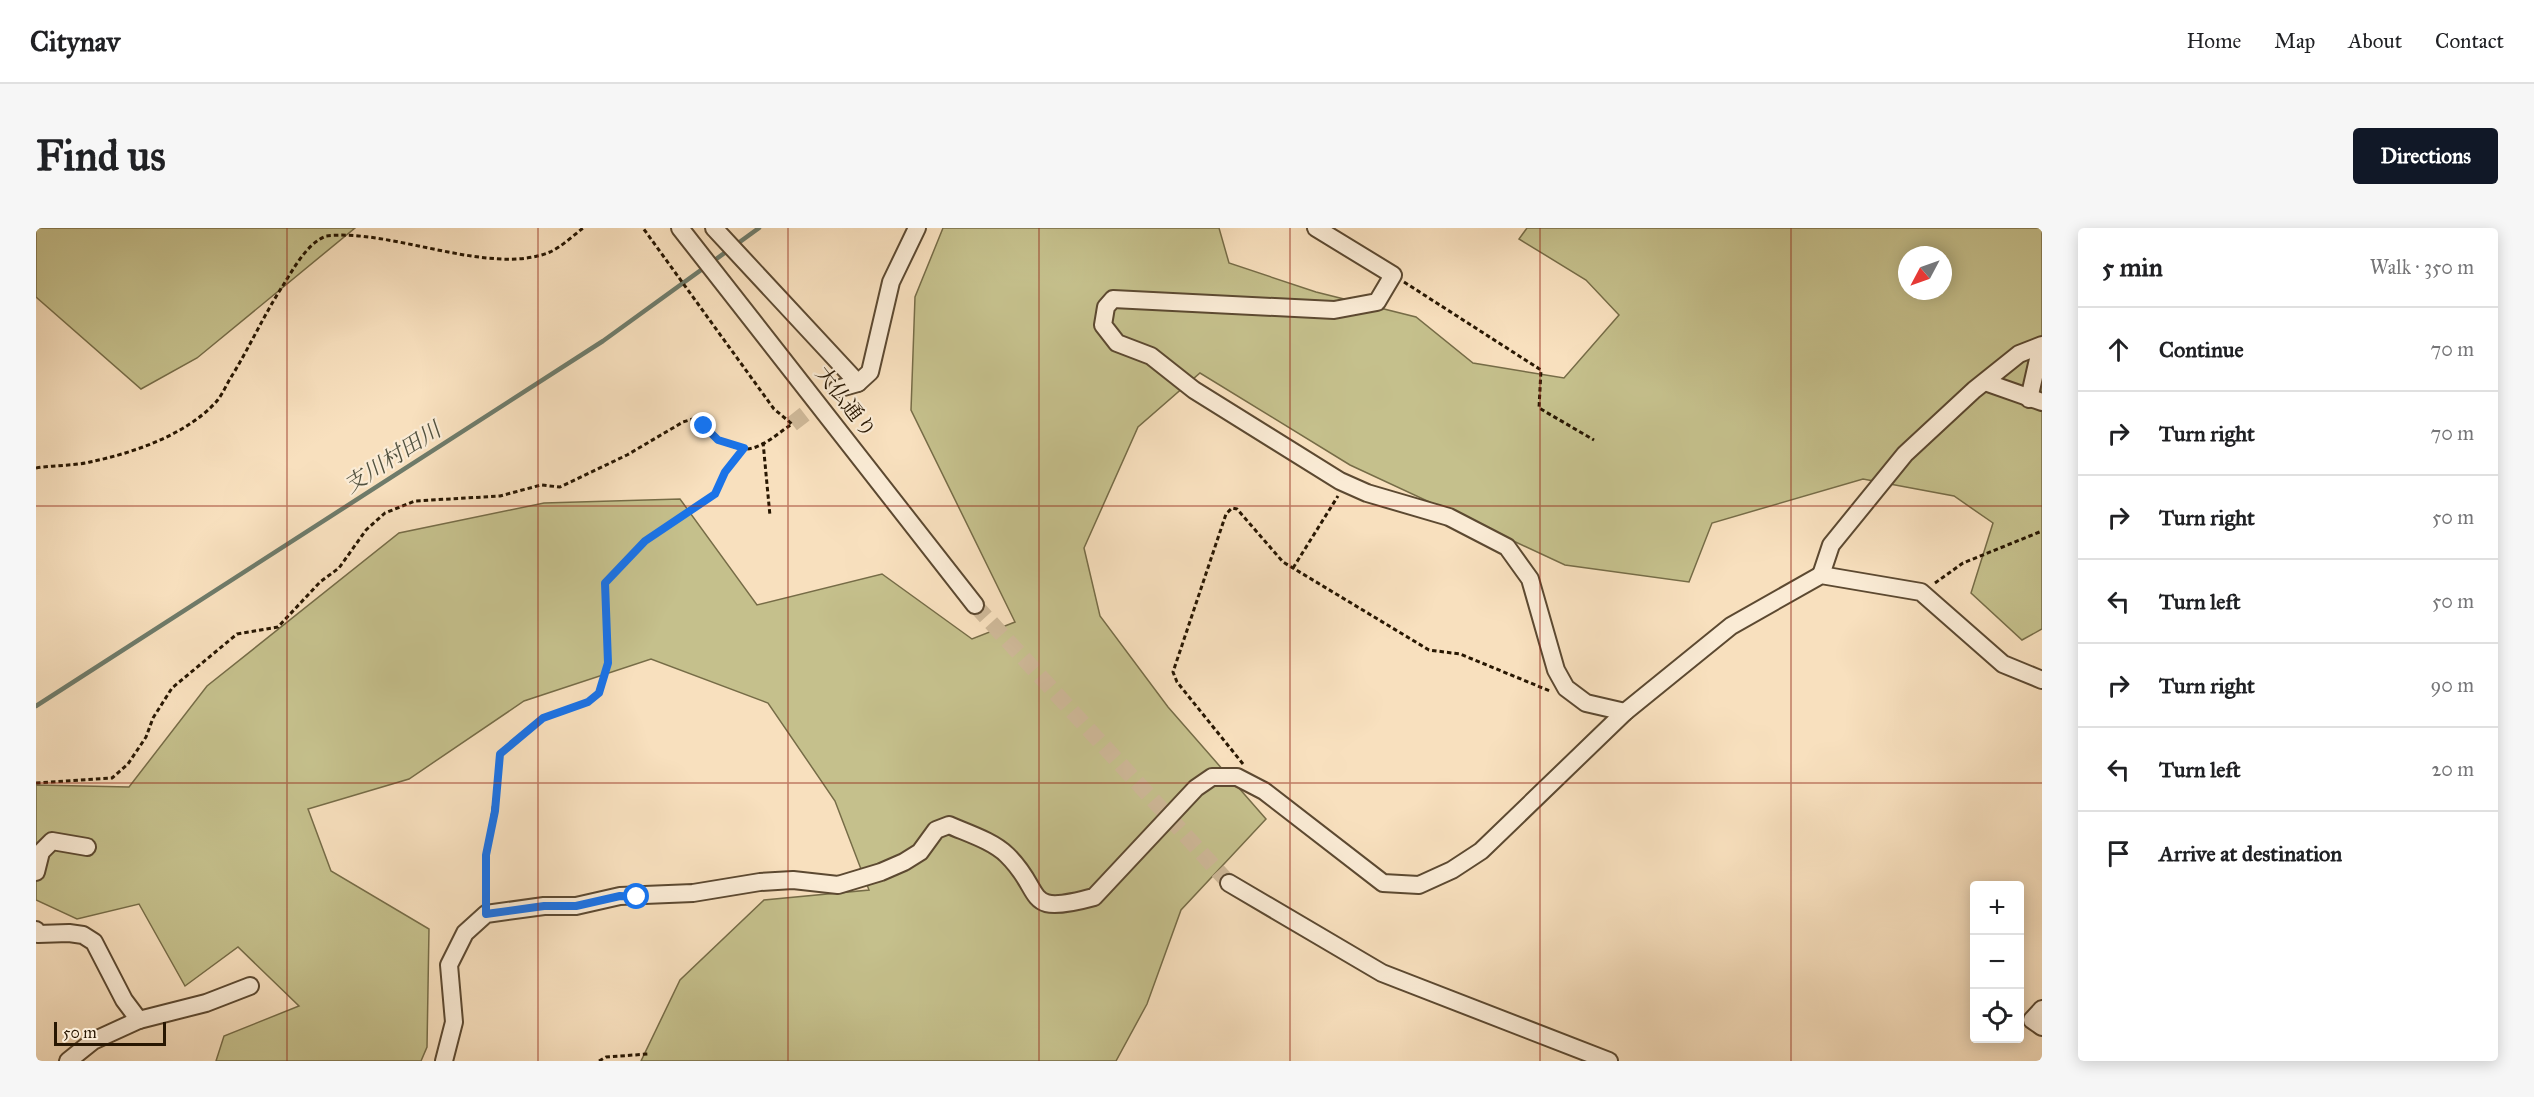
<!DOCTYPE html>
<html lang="en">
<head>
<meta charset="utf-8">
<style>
  body { margin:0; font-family:"IM FELL Great Primer","Noto Serif JP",serif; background:#f6f6f6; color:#202124 }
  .controls { position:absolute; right:18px; bottom:18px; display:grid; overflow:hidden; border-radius:6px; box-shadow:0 3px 15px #0003 }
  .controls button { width:54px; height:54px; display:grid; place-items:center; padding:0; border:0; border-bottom:2px solid #e0e0e0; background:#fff; color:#202124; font:30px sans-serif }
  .compass { position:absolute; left:1862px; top:18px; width:54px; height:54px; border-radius:50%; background:#fff; box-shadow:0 3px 15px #0003; rotate:229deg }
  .scale { position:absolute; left:18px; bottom:15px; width:112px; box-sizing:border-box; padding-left:6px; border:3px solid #281702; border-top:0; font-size:16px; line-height:21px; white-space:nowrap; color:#281702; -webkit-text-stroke:4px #faebd5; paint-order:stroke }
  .stop { position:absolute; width:18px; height:18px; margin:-14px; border:4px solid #1a73e8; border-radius:50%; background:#fff }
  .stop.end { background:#1a73e8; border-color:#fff; box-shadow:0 2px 6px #0008 }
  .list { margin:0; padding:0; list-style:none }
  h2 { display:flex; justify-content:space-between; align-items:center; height:78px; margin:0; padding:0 24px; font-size:26px }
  h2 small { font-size:20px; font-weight:400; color:#757577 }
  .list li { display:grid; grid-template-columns:39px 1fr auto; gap:18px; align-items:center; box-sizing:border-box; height:84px; padding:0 24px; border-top:2px solid #e0e0e0 }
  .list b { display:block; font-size:22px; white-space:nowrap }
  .list em { font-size:20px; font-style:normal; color:#757577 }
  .icon { flex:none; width:33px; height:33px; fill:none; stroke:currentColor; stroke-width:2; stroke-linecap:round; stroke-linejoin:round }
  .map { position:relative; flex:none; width:2006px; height:833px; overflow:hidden; border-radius:6px }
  header { display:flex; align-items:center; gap:36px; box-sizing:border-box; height:84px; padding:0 30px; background:#fff; border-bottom:2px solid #e0e0e0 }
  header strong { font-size:28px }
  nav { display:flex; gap:33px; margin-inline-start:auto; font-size:21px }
  .intro { display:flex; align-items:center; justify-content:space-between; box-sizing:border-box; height:144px; padding:0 36px }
  h1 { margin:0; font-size:42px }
  .button { padding:15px 27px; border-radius:6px; background:#111827; color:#fff; font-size:21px; font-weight:700 }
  main { display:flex; gap:36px; padding:0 36px }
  aside { flex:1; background:#fff; border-radius:6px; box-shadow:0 3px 15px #0003 }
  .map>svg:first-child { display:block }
  .green { fill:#c5c08c; stroke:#766c47; stroke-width:1.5; fill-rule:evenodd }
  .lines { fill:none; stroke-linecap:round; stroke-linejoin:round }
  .stream { stroke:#6e7b6a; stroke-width:4.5 }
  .minor-tunnel { stroke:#ceb898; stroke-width:16; stroke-dasharray:16 8; stroke-linecap:butt }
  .minor-casing { stroke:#5c4931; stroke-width:20 }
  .path { stroke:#281702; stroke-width:3; stroke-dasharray:4.5 3; stroke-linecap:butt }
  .minor { stroke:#faebd5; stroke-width:16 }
  .route { stroke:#1a73e8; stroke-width:8 }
  .grid { fill:none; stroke:#8f2418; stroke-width:1.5; stroke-opacity:0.55 }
  .labels { text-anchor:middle; stroke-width:4.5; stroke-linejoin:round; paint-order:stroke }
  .street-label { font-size:21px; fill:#281702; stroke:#faebd5 }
  .water-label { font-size:22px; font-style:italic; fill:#51513f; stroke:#faebd5 }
</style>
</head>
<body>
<header>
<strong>Citynav</strong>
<nav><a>Home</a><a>Map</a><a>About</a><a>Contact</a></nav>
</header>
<div class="intro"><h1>Find us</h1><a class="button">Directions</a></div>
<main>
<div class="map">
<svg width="2006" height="833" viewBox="0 0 2006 833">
  <rect width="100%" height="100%" fill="#f8e0be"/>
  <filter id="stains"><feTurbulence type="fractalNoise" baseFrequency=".00333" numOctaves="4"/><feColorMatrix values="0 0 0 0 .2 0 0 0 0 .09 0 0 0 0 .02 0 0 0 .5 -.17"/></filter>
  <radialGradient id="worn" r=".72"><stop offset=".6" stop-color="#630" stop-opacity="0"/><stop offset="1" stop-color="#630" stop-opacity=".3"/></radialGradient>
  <!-- green -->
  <g class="green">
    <path d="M 0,0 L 319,0 L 161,130 L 105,161 L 0,69 Z"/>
    <path d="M 907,0 L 1183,0 L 1193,35 L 1280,64 L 1380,89 L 1437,135 L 1528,150 L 1583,87 L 1550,52 L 1483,11 L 1491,0 L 2006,0 L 2006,401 L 1986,412 L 1935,365 L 1957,295 L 1918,268 L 1827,251 L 1676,295 L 1653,354 L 1529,337 L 1314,237 L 1164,145 L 1102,199 L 1048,320 L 1064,388 L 1132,479 L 1230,591 L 1145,682 L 1111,776 L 1080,833 L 605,833 L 644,752 L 728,672 L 833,662 L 799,573 L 732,475 L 615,431 L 488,473 L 373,551 L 272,581 L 295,643 L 393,701 L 391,819 L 385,833 L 180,833 L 188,808 L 263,778 L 202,719 L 149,758 L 103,676 L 41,691 L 0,672 L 0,557 L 93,559 L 171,458 L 363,305 L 508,275 L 644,271 L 721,377 L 846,346 L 936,411 L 979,394 L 875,182 L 879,69 ZM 1871,27 L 1907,27 L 1907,63 L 1871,63 Z"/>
  </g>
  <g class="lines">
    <!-- stream -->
    <path class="stream" d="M 0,478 L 567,113 L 723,0"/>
    <!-- minor-tunnel -->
    <g class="minor-tunnel">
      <path d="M 756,196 L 801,161"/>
      <path d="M 939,377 L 1193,655"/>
    </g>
    <!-- minor casing -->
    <g class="minor-casing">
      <g id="minor">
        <path d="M 644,0 L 939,377"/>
        <path d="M 678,0 L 822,155"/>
        <path d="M 1280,0 L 1357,47 L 1341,74 L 1298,82 L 1077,71 L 1070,79 L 1067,97 L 1081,115 L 1115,128 L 1158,162 L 1304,253 L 1331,265 L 1413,289 L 1471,319 L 1494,351 L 1520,442 L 1530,460 L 1550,475 L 1589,484"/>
        <path d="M 1949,154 L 2006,174"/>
        <path d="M 801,161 L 822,155 L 834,144 L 855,54 L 881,0"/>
        <path d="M 1993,171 L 2005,118"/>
        <path d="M 1785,347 L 1795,317 L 1869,226 L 1938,162 L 1983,126 L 2006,117"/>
        <path d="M 0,644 L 5,624 L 16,613 L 51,619"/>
        <path d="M 1193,655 L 1346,745 L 1573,833"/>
        <path d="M 0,702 L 2,706 L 33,705 L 47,707 L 58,714 L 88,772 L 103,792"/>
        <path d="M 2006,781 L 1996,792 L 2006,799"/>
        <path d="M 32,833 L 57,813 L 103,792 L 170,775 L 214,758"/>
        <path d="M 408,833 L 418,794 L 413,737 L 429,705 L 450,686 L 508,678 L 540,678 L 584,668 L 657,665 L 724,654 L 757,652 L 802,657 L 845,644 L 868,634 L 884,624 L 900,602 L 913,597 C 931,605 957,613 971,627 C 1010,665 985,689 1058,669 L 1160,560 L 1176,549 L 1201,549 L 1228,563 L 1347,655 L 1383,657 L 1416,642 L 1445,623 L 1589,484 L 1695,398 L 1785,347 L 1885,364 L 1967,436 L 2006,452"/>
      </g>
    </g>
    <!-- path -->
    <g class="path">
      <path d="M 1368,54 L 1505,142 L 1503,180 L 1558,212"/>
      <path d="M 727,214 L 734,288"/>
      <path d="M 0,240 C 18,237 37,238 54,234 C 97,225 150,207 180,174 C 187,166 191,155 197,146 C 214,118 228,87 246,59 C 257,42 270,16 290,8 C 355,0 454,49 514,24 C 525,19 537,8 547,0"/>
      <path d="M 1257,340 L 1302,268"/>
      <path d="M 1899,355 L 1927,335 L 2006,303"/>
      <path d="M 1207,536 L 1141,454 L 1137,444 L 1190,286 L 1196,280 L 1201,281 L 1247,334 L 1393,422 L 1424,426 L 1514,463"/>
      <path d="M 0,555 L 76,550 L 92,536 L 110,509 L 117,490 L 136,460 L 201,406 L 242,399 L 284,354 L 303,340 L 330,302 L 349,285 L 379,273 L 464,268 L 505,257 L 524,259 L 591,227 L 647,194 L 660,190 C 675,205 697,228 720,219 C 732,215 745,203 756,196 L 738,181 L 607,0"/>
      <path d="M 450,672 C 450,623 458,575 464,526 L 507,490 L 552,474 L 563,465 L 572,435 L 569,355 L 609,313 L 679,266 L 689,244 L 708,220"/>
      <path d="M 563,833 L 570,829 L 612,826"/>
    </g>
    <!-- minor -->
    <use href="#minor" class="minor"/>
  </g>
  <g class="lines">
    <!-- route -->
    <path class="route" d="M 601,669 L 584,668 L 540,678 L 508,678 L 450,686 L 450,627 L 459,583 L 464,526 L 507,490 L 552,474 L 563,465 L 572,435 L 569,355 L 609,313 L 679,266 L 689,244 L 708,220 L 682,212 L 668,198"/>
  </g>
  <!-- grid -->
  <path class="grid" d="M 251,0 L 251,833M 502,0 L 502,833M 752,0 L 752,833M 1003,0 L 1003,833M 1254,0 L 1254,833M 1504,0 L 1504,833M 1755,0 L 1755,833M 0,278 L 2006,278M 0,555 L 2006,555"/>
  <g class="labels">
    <!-- street labels -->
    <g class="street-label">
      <text transform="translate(810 174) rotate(52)" y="7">大仏通り</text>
    </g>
    <!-- water labels -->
    <g class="water-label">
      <text transform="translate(356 229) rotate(-33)" y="8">支川村田川</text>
    </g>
  </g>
  <rect width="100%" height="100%" filter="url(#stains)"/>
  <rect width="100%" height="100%" fill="url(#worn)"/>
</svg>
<div class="controls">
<button>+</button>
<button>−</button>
<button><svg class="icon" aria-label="locate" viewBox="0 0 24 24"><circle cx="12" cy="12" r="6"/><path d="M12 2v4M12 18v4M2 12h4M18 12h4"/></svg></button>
</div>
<svg class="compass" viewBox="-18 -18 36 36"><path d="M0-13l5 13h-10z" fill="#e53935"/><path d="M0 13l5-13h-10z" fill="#757577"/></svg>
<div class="scale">50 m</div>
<div class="stop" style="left:601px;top:669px"></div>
<div class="stop end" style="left:668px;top:198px"></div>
</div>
<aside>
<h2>5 min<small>Walk · 350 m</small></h2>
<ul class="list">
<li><svg class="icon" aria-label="ahead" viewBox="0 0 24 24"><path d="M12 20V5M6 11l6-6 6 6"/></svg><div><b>Continue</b></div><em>70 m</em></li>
<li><svg class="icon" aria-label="right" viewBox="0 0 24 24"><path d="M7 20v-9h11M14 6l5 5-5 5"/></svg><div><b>Turn right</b></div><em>70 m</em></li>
<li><svg class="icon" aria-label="right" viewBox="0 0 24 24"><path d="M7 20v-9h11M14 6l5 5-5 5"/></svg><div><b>Turn right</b></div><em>50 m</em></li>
<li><svg class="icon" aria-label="left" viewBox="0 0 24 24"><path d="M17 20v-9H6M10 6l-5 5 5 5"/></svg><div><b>Turn left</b></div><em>50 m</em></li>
<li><svg class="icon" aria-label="right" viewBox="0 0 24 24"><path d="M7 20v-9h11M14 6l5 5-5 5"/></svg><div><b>Turn right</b></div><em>90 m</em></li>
<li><svg class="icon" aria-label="left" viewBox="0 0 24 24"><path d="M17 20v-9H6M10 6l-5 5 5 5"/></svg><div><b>Turn left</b></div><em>20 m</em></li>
<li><svg class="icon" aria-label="arrive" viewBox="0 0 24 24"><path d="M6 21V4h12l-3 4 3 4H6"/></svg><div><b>Arrive at destination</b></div></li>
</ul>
</aside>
</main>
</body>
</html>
